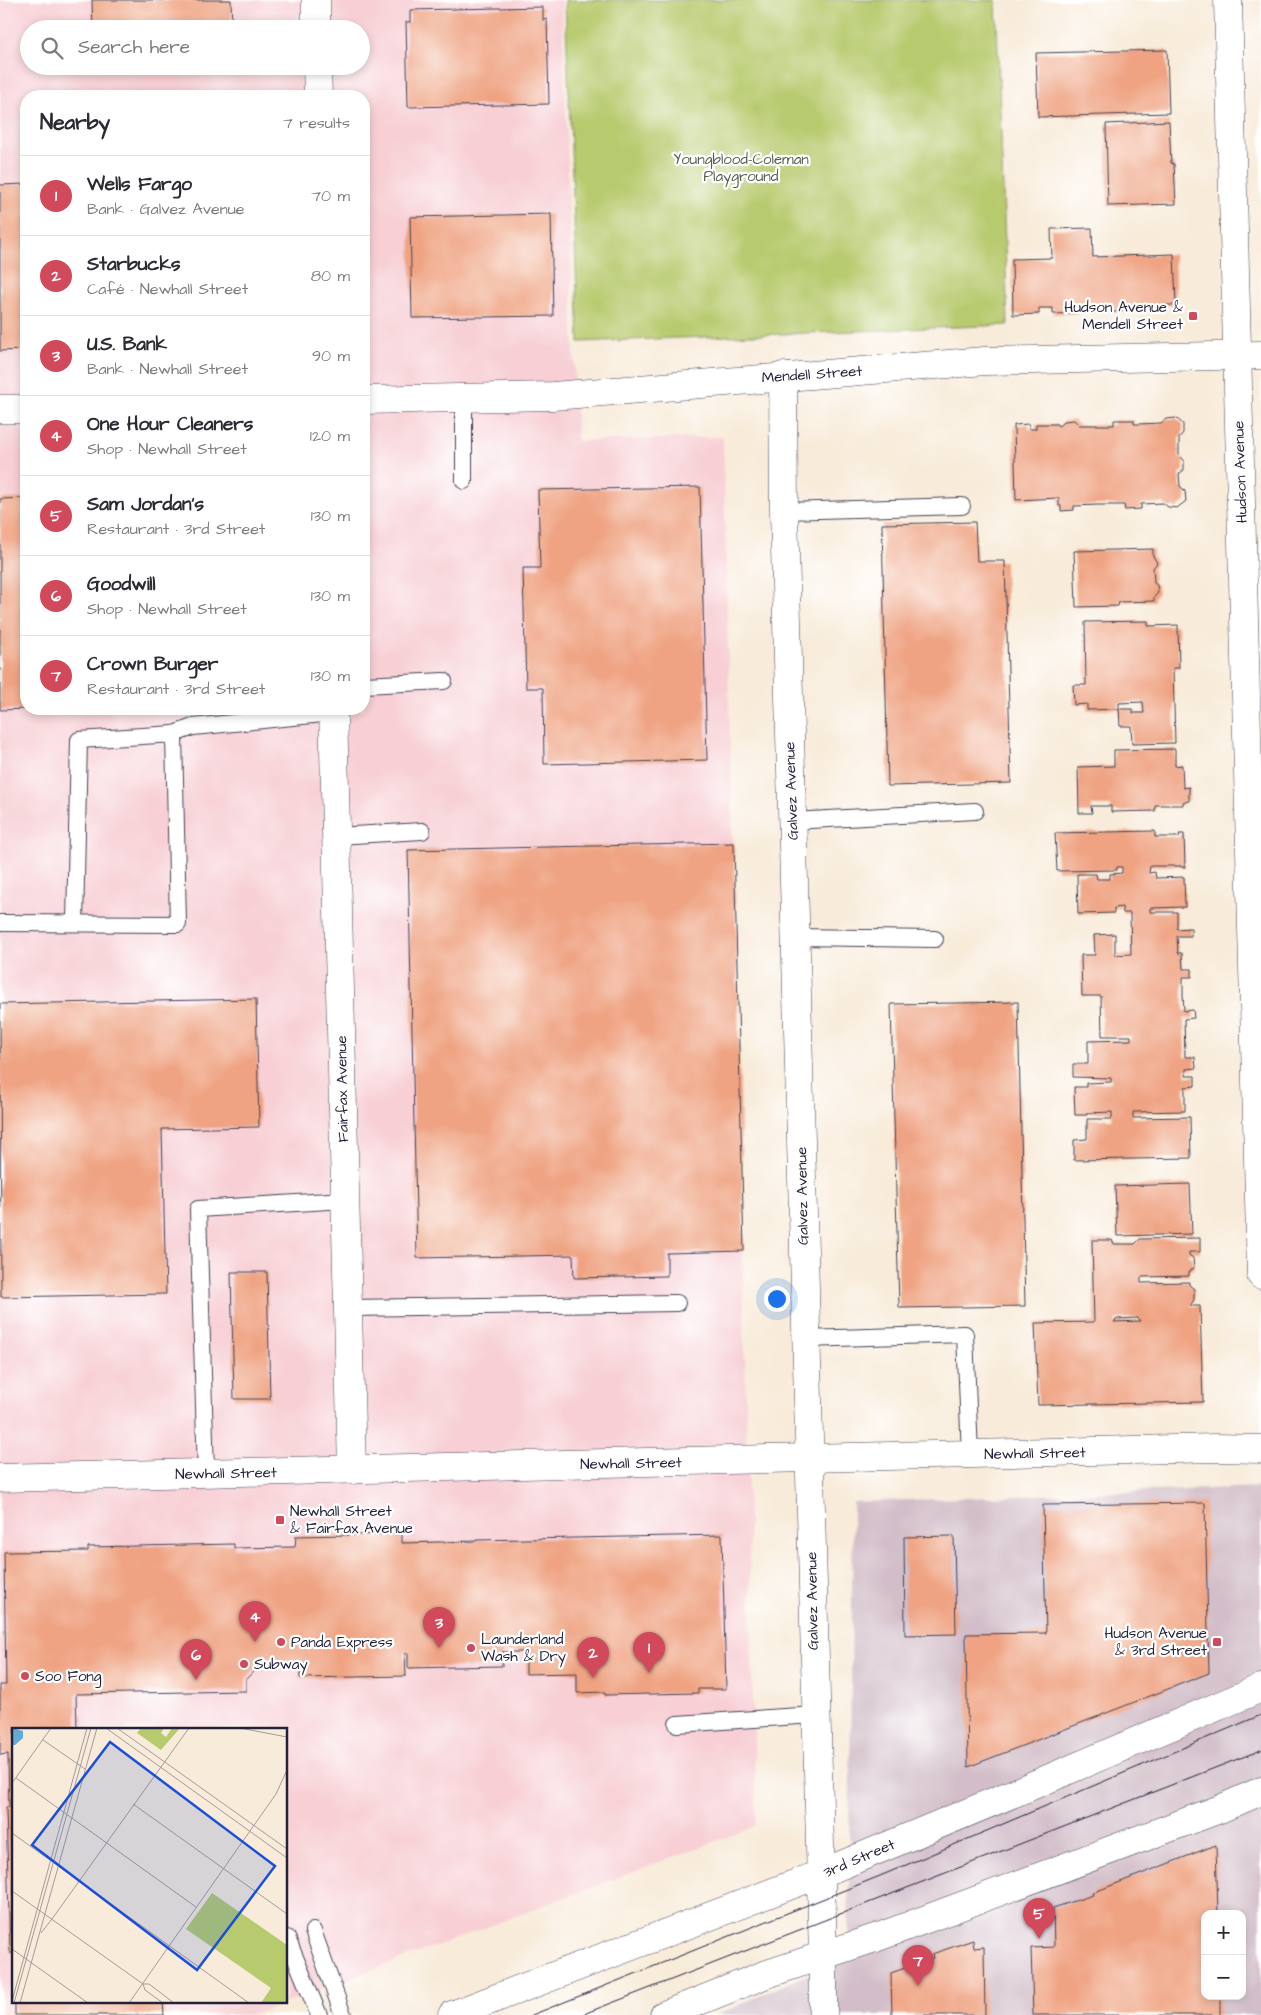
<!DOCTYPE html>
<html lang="en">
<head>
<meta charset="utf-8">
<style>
  body { margin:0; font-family:"Architects Daughter",sans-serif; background:#f7f7f7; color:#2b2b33 }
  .controls { position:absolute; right:15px; bottom:15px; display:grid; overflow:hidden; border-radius:10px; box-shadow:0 2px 8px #0003 }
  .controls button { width:45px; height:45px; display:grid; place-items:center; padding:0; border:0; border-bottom:1px solid #e1e1e2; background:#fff; color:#2b2b33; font:25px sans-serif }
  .you { position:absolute; left:776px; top:1298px; width:18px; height:18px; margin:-12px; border:4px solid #fff; border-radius:50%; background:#1a73e8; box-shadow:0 0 0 8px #1a73e833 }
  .badge { display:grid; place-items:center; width:32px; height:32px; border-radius:50%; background:#d1495b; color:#fff; font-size:16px; font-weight:700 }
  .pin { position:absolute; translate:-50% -41px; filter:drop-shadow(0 1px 2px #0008) }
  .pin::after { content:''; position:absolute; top:26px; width:18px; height:15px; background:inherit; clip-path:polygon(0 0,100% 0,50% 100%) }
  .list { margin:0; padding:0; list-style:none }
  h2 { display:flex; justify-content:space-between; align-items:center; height:65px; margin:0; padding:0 20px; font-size:21px }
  h2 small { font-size:16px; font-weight:400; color:#7c7c81 }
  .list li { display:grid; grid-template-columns:32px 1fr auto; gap:15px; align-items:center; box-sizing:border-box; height:80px; padding:0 20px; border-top:1px solid #e1e1e2 }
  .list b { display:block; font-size:19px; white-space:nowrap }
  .list p { margin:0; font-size:16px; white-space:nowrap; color:#7c7c81 }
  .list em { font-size:16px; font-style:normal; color:#7c7c81 }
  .icon { flex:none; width:28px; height:28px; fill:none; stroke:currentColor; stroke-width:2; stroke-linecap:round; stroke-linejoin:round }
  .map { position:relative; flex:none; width:1261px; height:2015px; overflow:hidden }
  .search { position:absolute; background:#fff; box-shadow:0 2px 8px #0003; left:20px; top:20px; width:350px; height:55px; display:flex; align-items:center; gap:12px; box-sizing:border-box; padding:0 18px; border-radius:28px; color:#7c7c81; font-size:19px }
  .panel { position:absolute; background:#fff; box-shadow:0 2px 8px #0003; left:20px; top:90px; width:350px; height:625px; border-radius:20px }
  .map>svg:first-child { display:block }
  .built { fill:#f7cfd4; fill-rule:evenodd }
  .industrial { fill:#d2bdc8; fill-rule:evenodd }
  .green { fill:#b7ca6e; stroke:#6c7654 }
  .building { fill:#efa382; fill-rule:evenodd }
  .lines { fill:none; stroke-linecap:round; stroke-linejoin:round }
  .service-casing { stroke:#424053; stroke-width:18 }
  .minor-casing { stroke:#424053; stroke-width:29 }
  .primary-casing { stroke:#424053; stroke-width:29 }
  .service { stroke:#fff; stroke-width:16 }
  .minor { stroke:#fff; stroke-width:28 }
  .primary { stroke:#fff; stroke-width:28 }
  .tram { stroke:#22223b; stroke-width:1 }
  .poi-dot { fill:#d1495b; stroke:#fff; stroke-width:2 }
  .labels { text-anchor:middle; stroke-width:4.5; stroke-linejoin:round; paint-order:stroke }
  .park-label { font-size:15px; fill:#565d4d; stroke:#fff }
  .poi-label { font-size:15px; fill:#22223b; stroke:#fff; text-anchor:start }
  .street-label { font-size:15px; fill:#22223b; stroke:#fff }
  .inset-road { fill:none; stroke:#a29b9a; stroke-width:1 }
  .view { fill:#1d4ed8; fill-opacity:0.15; stroke:#1d4ed8; stroke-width:2.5 }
  .inset-edge { fill:none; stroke:#22223b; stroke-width:2.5 }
</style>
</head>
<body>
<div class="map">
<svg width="1261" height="2015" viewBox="0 0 1261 2015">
  <rect width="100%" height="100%" fill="#fff"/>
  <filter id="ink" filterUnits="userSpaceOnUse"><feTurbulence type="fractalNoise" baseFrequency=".02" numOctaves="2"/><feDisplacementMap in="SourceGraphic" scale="10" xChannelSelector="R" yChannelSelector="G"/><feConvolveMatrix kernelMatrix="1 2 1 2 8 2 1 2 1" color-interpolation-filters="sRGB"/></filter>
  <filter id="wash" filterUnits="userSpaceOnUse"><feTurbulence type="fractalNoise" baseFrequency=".0096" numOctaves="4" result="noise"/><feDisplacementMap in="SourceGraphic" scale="20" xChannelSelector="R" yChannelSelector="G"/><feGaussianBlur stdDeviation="1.12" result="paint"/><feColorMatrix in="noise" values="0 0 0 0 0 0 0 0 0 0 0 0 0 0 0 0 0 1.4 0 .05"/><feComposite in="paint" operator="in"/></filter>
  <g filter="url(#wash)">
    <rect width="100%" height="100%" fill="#f8ebd9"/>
    <!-- built -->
    <path class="built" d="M 0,0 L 562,0 L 577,441 L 723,437 L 756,1826 L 252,2015 L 2,2015 L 0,1959 ZM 29,29 L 361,29 L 361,66 L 29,66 ZM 26,96 L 364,96 L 364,709 L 26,709 ZM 14,1729 L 286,1729 L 286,2001 L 14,2001 Z"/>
    <!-- industrial -->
    <path class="industrial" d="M 1261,1487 L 1261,2015 L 717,2015 L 848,1956 L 853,1502 ZM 1205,1914 L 1242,1914 L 1242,1996 L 1205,1996 Z"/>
    <!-- green -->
    <path class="green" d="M 565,0 L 996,0 L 1008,325 L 579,342 Z"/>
    <g id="blocks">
      <!-- building -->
      <g class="building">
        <path d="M 92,0 L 231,0 L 232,29 L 93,29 Z"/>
        <path d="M 543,7 L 543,20 L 547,19 L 549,104 L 408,107 L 406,22 L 410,22 L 410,10 Z"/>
        <path d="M 1167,50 L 1169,113 L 1038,117 L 1036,53 Z"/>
        <path d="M 1169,121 L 1171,163 L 1174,164 L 1176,204 L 1108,206 L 1106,124 Z"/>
        <path d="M 26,184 L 26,350 L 0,351 L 0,185 Z"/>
        <path d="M 551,214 L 553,316 L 412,318 L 410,217 Z"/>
        <path d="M 1092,228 L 1093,257 L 1174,254 L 1176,305 L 1160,305 L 1160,310 L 1136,311 L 1136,306 L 1122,307 L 1122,312 L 1094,312 L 1094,308 L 1078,309 L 1079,313 L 1053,314 L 1053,308 L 1039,308 L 1039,314 L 1013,315 L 1012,259 L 1052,258 L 1051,229 Z"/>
        <path d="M 1176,418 L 1183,424 L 1183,433 L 1179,438 L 1179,455 L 1184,460 L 1184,470 L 1179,474 L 1180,486 L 1185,491 L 1186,501 L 1177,508 L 1168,507 L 1163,503 L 1141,504 L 1141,509 L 1125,510 L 1124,505 L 1098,505 L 1074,506 L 1074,510 L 1061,511 L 1061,506 L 1059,506 L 1059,498 L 1016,500 L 1014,425 L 1029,424 L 1029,429 L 1036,429 L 1036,424 L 1057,424 L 1057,425 L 1059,426 L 1064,421 L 1074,420 L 1079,425 L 1114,425 L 1114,420 L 1134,420 L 1134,424 L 1138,424 L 1161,423 L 1166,419 Z"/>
        <path d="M 700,487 L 707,760 L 544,764 L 543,688 L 526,688 L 523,568 L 540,568 L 538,490 Z"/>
        <path d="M 26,498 L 26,709 L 0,710 L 0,499 Z"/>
        <path d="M 975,522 L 977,561 L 1005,561 L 1011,783 L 888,786 L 882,524 Z"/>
        <path d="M 1153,549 L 1153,556 L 1157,563 L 1153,568 L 1154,583 L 1157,585 L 1158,593 L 1154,597 L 1154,601 L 1119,602 L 1118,606 L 1076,607 L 1074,551 Z"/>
        <path d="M 1148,621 L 1148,626 L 1178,625 L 1179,668 L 1173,668 L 1175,743 L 1132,744 L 1131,726 L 1120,726 L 1119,709 L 1133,709 L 1133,713 L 1144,713 L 1143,702 L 1119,703 L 1119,709 L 1087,710 L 1087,704 L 1074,705 L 1073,685 L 1086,685 L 1085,622 Z"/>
        <path d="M 1175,749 L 1175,766 L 1182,765 L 1183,788 L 1189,787 L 1189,801 L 1183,802 L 1183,805 L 1155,805 L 1155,811 L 1111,812 L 1111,806 L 1091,806 L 1092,813 L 1079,813 L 1078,767 L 1114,766 L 1114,750 Z"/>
        <path d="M 1155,831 L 1155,837 L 1180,837 L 1179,834 L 1184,834 L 1185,867 L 1181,867 L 1181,866 L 1150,866 L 1149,873 L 1155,872 L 1156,878 L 1184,877 L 1185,907 L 1150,908 L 1150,912 L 1177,912 L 1177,929 L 1191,928 L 1191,936 L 1177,936 L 1178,953 L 1182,953 L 1183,969 L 1192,969 L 1192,977 L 1183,977 L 1183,994 L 1184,1011 L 1193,1010 L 1194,1018 L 1184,1019 L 1185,1057 L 1195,1057 L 1196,1068 L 1186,1069 L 1186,1076 L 1195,1076 L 1195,1086 L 1185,1087 L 1185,1111 L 1133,1112 L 1133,1118 L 1190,1117 L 1191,1158 L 1074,1160 L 1074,1140 L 1087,1139 L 1087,1119 L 1112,1119 L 1112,1112 L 1087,1113 L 1087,1115 L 1075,1115 L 1074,1087 L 1086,1087 L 1086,1083 L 1111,1082 L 1111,1078 L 1073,1077 L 1073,1064 L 1088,1064 L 1088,1041 L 1131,1040 L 1131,1036 L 1102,1036 L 1101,996 L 1082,996 L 1081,955 L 1095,955 L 1094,935 L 1115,934 L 1115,955 L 1131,954 L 1130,913 L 1123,913 L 1122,907 L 1114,908 L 1114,913 L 1078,914 L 1077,874 L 1096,874 L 1097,879 L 1110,879 L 1110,874 L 1122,873 L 1122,867 L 1117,867 L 1117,870 L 1057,871 L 1055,833 Z"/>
        <path d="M 734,843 L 744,1251 L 667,1253 L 667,1276 L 574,1278 L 573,1255 L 417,1258 L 408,850 Z"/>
        <path d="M 256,999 L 259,1127 L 162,1129 L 166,1294 L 1,1297 L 0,1004 Z"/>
        <path d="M 1018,1002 L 1025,1306 L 899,1308 L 891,1004 Z"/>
        <path d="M 1190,1184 L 1192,1234 L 1117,1236 L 1115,1186 Z"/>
        <path d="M 1200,1238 L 1200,1252 L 1189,1252 L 1189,1255 L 1193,1258 L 1194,1268 L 1189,1272 L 1189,1276 L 1141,1277 L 1141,1283 L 1189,1282 L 1189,1285 L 1194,1289 L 1194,1300 L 1190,1306 L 1200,1306 L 1203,1402 L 1038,1405 L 1035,1323 L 1094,1322 L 1092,1240 L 1112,1240 L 1114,1244 L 1135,1244 L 1140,1239 ZM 1138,1318 L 1140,1321 L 1114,1322 L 1117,1319 Z"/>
        <path d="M 231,1272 L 267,1272 L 270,1399 L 234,1399 Z"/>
        <path d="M 1205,1503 L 1209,1673 L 968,1767 L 966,1634 L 1046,1633 L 1043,1505 Z"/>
        <path d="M 402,1534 L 402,1543 L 476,1541 L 476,1540 L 722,1535 L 726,1689 L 698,1689 L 698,1693 L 605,1695 L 605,1692 L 577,1693 L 577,1673 L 526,1674 L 526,1652 L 502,1652 L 502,1666 L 408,1668 L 408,1653 L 405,1653 L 406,1676 L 300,1678 L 300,1667 L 257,1668 L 246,1679 L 246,1691 L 76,1694 L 77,1729 L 14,1729 L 14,1953 L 10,1953 L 6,1807 L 9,1807 L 8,1754 L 0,1755 L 0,1685 L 6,1685 L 4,1552 L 88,1551 L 88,1547 L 234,1544 L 234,1548 L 295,1547 L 296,1536 Z"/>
        <path d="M 954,1536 L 956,1634 L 905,1635 L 904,1537 Z"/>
        <path d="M 1216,1845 L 1218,1914 L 1205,1914 L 1205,1996 L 1220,1996 L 1220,2015 L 1033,2015 L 1031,1948 L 1054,1947 L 1053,1908 L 1093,1895 L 1092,1893 Z"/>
        <path d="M 973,1940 L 974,1948 L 984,1947 L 985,2015 L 892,2015 L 891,1973 L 933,1958 L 932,1954 Z"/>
        <path d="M 15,2001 L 163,2001 L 164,2015 L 15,2015 Z"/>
      </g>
    </g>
  </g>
  <g filter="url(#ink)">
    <use href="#blocks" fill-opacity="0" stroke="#424053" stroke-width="1"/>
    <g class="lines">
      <!-- service casing -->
      <g class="service-casing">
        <g id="service">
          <path d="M 464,398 L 464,481"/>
          <path d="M 784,511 L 962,506"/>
          <path d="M 364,685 L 444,681"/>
          <path d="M 174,734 L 193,727 L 333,713"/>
          <path d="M 792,821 L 975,811"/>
          <path d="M 337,836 L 422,831"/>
          <path d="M 0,923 L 178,924 L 174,734 L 79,740 L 75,923"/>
          <path d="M 795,937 L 935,939"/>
          <path d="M 348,1308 L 677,1303"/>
          <path d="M 805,1339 L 965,1334 L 970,1455"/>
          <path d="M 206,1473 L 198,1209 L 345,1200"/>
          <path d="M 677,1724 L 815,1715"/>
          <path d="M 313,1931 L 343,2015"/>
          <path d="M 287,1938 L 319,2015"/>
        </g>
      </g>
      <!-- minor casing -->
      <g class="minor-casing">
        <g id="minor">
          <path d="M 316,0 L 316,29"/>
          <path d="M 1228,0 L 1261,1275"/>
          <path d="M 317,66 L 318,96"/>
          <path d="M 783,376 L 784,511 L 823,1956 L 823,2015"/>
          <path d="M 364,400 L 553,396 L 985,361 L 1261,355"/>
          <path d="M 0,409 L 26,409"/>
          <path d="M 333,709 L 352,1470"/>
          <path d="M 0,1478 L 1216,1448 L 1261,1449"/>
        </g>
      </g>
      <!-- primary casing -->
      <g class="primary-casing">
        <g id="primary">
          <path d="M 452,2015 L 820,1874 L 1043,1781 L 1261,1688"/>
          <path d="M 664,2015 L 764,1975 L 881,1936 L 1220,1809 L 1261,1791"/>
        </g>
      </g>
      <!-- service -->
      <use href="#service" class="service"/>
      <!-- minor -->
      <use href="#minor" class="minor"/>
      <!-- primary -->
      <use href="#primary" class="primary"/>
      <!-- tram -->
      <g class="tram">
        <path d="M 532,2015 L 880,1876 L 1261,1715"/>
        <path d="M 581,2015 L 1261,1750"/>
      </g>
    </g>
  </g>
  <!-- markers -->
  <g class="poi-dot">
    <rect x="1188" y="311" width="10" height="10" rx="2.5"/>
    <rect x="275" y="1515" width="10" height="10" rx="2.5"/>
    <circle cx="281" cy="1642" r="5"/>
    <rect x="1212" y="1637" width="10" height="10" rx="2.5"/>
    <circle cx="471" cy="1648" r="5"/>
    <circle cx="244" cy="1664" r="5"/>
    <circle cx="25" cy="1676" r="5"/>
  </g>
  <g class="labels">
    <!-- park labels -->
    <g class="park-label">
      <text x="741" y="164">Youngblood-Coleman<tspan x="741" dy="17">Playground</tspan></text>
    </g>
    <!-- poi labels -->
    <g class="poi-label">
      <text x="1183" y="312" text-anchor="end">Hudson Avenue &amp;<tspan x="1183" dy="17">Mendell Street</tspan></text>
      <text x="290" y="1516">Newhall Street<tspan x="290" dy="17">&amp; Fairfax Avenue</tspan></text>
      <text x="1207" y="1638" text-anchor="end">Hudson Avenue<tspan x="1207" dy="17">&amp; 3rd Street</tspan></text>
      <text x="481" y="1644">Launderland<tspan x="481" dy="17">Wash &amp; Dry</tspan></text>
      <text x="291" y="1647">Panda Express</text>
      <text x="254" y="1669">Subway</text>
      <text x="35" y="1681">Soo Fong</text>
    </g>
    <!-- street labels -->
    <g class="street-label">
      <text transform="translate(812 374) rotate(-4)" y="5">Mendell Street</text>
      <text transform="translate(1240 472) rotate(-92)" y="5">Hudson Avenue</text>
      <text transform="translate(791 791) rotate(-92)" y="5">Galvez Avenue</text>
      <text transform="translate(342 1089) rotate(-91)" y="5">Fairfax Avenue</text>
      <text transform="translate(802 1196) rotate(-91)" y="5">Galvez Avenue</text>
      <text transform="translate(1035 1453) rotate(-1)" y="5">Newhall Street</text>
      <text transform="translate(631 1463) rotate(-1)" y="5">Newhall Street</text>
      <text transform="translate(226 1473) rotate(-1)" y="5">Newhall Street</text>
      <text transform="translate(812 1601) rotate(-91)" y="5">Galvez Avenue</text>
      <text transform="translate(859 1858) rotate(-23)" y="5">3rd Street</text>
    </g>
  </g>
  <!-- overview -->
  <g transform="translate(12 1728)">
    <rect width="275" height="275" fill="#f8ebd9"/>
    <path d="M 129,0 L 152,0 L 149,5 L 154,9 L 160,0 L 168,0 L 149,22 L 125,5 ZM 200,165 L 275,217 L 275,275 L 249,275 L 259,260 L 174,201 Z" fill="#b7ca6e"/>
    <path d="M 0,0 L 11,3 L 11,10 L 3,17 L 0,17 Z" fill="#63aada"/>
    <path class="inset-road" d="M 94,0 L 275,130M 105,0 L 275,121M 228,0 L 275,9M 31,12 L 73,41M 4,50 L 184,179M 0,55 L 39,0M 121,76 L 275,186M 0,105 L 237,275M 0,163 L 131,256 L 137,256 L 162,275M 40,191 L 177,0M 29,205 L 40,191M 0,221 L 76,275M 131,256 L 133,262 L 151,275M 0,273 L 75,0M 2,275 L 79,0M 8,275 L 85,0M 117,275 L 264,66 L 275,42"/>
    <path class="view" d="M 98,14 L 263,138 L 185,242 L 20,117 Z"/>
    <rect width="275" height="275" class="inset-edge"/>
  </g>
</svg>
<div class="controls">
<button>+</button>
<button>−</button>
</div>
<div class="you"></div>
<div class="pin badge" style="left:649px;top:1673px">1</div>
<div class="pin badge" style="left:593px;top:1678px">2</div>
<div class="pin badge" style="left:439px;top:1648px">3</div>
<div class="pin badge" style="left:255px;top:1642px">4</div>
<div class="pin badge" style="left:1039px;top:1939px">5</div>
<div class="pin badge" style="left:196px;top:1680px">6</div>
<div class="pin badge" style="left:918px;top:1986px">7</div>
<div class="search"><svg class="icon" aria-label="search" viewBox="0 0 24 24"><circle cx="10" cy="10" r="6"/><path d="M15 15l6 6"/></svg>Search here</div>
<section class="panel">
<h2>Nearby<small>7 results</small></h2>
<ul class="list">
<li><span class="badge">1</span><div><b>Wells Fargo</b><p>Bank · Galvez Avenue</p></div><em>70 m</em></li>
<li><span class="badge">2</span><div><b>Starbucks</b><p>Café · Newhall Street</p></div><em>80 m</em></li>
<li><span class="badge">3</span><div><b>U.S. Bank</b><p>Bank · Newhall Street</p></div><em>90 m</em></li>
<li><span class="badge">4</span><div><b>One Hour Cleaners</b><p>Shop · Newhall Street</p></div><em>120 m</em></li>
<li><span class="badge">5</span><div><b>Sam Jordan's</b><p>Restaurant · 3rd Street</p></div><em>130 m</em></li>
<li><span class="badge">6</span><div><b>Goodwill</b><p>Shop · Newhall Street</p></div><em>130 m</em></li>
<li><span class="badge">7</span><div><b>Crown Burger</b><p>Restaurant · 3rd Street</p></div><em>130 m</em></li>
</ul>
</section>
</div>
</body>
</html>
